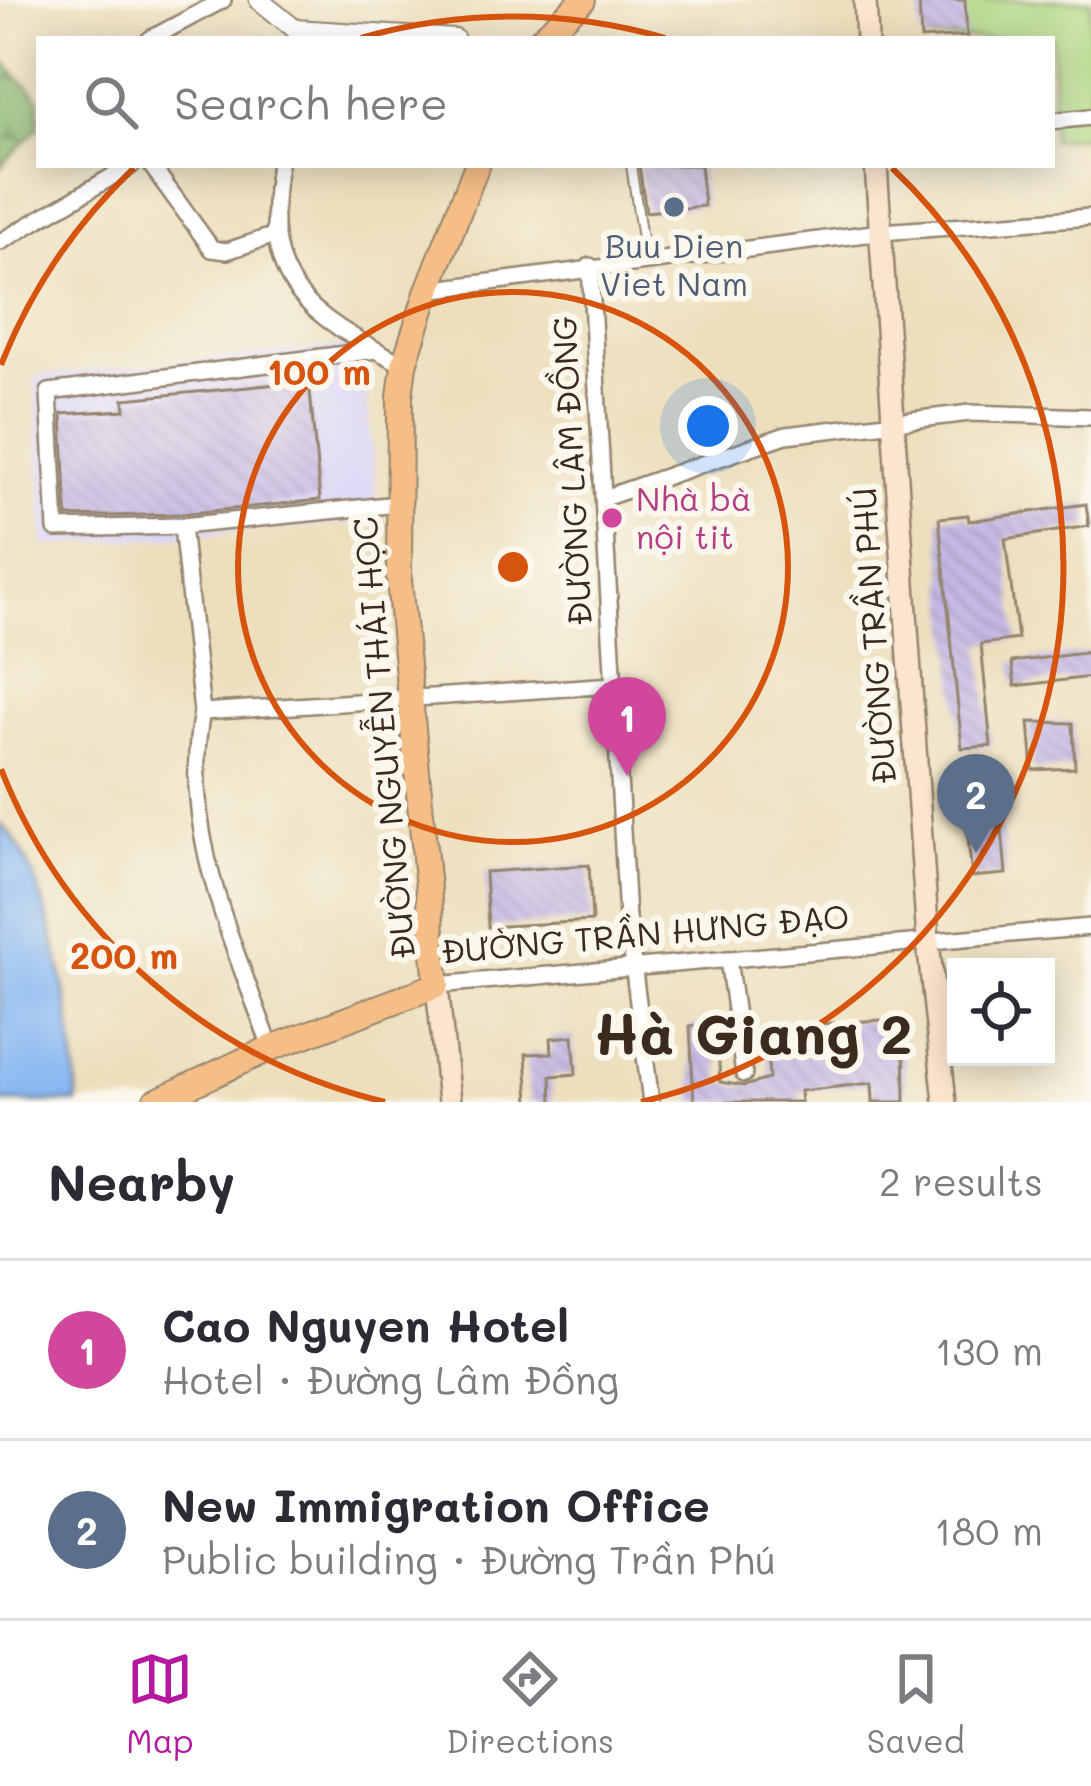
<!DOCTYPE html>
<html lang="en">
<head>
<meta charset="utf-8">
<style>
  body { margin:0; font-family:Mali,sans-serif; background:#f7f7f7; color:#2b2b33 }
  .controls { position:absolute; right:36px; bottom:36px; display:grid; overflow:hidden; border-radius:0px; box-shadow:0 6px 30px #0003 }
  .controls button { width:108px; height:108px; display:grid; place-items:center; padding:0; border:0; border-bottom:3px solid #e1e1e2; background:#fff; color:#2b2b33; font:60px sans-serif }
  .you { position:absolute; left:708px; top:426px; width:42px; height:42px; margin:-30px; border:9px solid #fff; border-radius:50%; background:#1a73e8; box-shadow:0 0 0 18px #1a73e833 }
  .badge { display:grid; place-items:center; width:78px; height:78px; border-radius:50%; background:#b5179e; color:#fff; font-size:39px; font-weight:700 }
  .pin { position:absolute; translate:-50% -99px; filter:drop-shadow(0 3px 6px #0008) }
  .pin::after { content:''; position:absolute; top:63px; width:42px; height:36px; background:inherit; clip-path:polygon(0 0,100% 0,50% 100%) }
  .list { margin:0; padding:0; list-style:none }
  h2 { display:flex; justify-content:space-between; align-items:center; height:156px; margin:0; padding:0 48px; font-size:51px }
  h2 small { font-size:39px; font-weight:400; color:#7c7c81 }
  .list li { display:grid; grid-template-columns:78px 1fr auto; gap:36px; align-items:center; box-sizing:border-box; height:180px; padding:0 48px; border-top:3px solid #e1e1e2 }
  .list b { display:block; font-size:45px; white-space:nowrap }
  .list p { margin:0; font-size:39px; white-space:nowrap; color:#7c7c81 }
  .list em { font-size:39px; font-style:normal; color:#7c7c81 }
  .icon { flex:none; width:66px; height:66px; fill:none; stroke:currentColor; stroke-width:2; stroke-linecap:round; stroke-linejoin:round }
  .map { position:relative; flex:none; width:1091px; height:1102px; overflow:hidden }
  .search { position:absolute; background:#fff; box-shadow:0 6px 30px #0003; left:36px; right:36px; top:36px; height:132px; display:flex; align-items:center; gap:30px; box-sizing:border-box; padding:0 42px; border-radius:0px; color:#7c7c81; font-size:45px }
  .sheet { height:516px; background:#fff }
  nav { display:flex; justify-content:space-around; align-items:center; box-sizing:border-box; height:168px; border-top:3px solid #e1e1e2; background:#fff; font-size:33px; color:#7c7c81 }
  nav a { display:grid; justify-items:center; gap:6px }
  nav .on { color:#b5179e }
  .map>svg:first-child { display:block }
  .built { fill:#dbd6f7 }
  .grass { fill:#aed781; stroke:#748050; stroke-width:3 }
  .forest { fill:url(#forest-firs); stroke:#627146; stroke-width:3 }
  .water { fill:#87b7f3; stroke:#617088; stroke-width:3 }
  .building { fill:url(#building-back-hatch) }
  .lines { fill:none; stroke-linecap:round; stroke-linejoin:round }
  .service-casing { stroke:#94846e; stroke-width:12 }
  .minor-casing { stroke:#94846e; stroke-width:20 }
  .tertiary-casing { stroke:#94846e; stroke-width:22 }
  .secondary-casing { stroke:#94846e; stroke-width:26 }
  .trunk-casing { stroke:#94846e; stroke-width:28 }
  .service { stroke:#fff; stroke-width:8 }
  .minor { stroke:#fff; stroke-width:15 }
  .tertiary { stroke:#fff; stroke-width:18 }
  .secondary { stroke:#fbe5cf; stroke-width:21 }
  .trunk { stroke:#f6be87; stroke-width:24 }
  .ring { fill:none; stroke:#d7540e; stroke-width:6 }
  .service-dot { fill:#5c6f8a; stroke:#fbf7ec; stroke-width:4.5 }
  .hotel-dot { fill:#d1479c; stroke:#fbf7ec; stroke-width:4.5 }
  .labels { text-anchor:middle; stroke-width:12; stroke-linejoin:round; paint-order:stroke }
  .service-label { font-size:33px; fill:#4e5e75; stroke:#fbf7ec }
  .street-label { font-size:33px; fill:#3b2a1e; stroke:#fbf7ec }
  .hotel-label { font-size:33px; fill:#b23c85; stroke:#fbf7ec; text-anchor:start }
  .town-label { font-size:57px; font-weight:bold; fill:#3b2a1e; stroke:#fbf7ec }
  .centre { fill:#d7540e; stroke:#fbf7ec; stroke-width:6 }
  .ring-label { font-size:36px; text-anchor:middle; font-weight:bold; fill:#d7540e; stroke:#fbf7ec; stroke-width:12; stroke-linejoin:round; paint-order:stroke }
</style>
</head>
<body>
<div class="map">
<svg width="1091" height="1102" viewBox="0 0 1091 1102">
  <defs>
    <pattern id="forest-firs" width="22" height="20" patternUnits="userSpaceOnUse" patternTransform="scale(3)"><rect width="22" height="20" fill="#8ab86f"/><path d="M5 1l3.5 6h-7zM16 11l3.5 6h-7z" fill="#72965b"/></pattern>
    <pattern id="building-back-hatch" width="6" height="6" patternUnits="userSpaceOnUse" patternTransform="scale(3)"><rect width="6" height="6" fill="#c5b8e4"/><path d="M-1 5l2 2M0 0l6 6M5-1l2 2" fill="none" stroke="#aa9ec3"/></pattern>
  </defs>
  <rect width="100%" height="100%" fill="#fbf7ec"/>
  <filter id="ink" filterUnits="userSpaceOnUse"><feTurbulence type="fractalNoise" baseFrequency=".00833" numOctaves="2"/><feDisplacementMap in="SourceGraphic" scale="24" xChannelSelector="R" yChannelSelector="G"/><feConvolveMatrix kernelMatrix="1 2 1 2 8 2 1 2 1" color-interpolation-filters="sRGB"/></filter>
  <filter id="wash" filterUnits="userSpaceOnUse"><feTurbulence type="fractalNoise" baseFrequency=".004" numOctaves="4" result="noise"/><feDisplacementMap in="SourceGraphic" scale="48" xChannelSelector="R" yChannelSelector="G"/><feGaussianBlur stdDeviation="2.7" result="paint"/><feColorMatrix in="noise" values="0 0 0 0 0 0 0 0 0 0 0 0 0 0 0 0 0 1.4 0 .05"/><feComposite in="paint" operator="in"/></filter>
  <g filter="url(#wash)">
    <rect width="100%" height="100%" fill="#eddfbd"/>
    <!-- built -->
    <path class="built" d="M 352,345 L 364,368 L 379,521 L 44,546 L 35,376 Z"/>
    <!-- grass -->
    <path class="grass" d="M 923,0 L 1091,0 L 1091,135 L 1052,140 L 1052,39 L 926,39 Z"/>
    <!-- forest -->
    <path class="forest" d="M 0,58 L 39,98 L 39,127 L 0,167 Z"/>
    <!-- water -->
    <path class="water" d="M 0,824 C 49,863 78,1040 77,1102 L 0,1102 Z"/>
    <g id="blocks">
      <!-- building -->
      <g class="building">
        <path d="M 919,0 L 965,0 L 967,36 L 921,39 Z"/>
        <path d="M 639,165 L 700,165 L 704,206 L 646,212 Z"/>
        <path d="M 309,381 L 320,500 L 181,514 L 67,517 L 62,414 L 125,410 L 124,399 Z"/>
        <path d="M 1086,504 L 1089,526 L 1005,539 L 1018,639 L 981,644 L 991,746 L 962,748 L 939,518 L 968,515 L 969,521 Z"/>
        <path d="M 1091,652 L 1091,677 L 1015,686 L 1012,662 Z"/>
        <path d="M 1029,722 L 1073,723 L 1075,768 L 1033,770 Z"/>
        <path d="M 999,796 L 1006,874 L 972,877 L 964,799 Z"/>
        <path d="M 589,865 L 592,921 L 488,927 L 485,872 Z"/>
        <path d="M 882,1020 L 904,1037 L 905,1102 L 873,1102 L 872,1083 L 800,1091 L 801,1102 L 694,1102 L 690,1026 L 717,1024 L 720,1082 L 744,1086 L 769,1079 L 766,1027 Z"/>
        <path d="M 573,1036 L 576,1074 L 551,1076 L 552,1102 L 529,1102 L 526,1054 L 552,1053 L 551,1038 Z"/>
      </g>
    </g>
  </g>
  <g filter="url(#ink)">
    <use href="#blocks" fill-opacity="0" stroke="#94846e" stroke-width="3"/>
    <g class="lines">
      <!-- service casing -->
      <g class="service-casing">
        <path id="service" d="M 631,165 L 645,259"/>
      </g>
      <!-- minor casing -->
      <g class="minor-casing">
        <g id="minor">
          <path d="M 150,39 L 223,0"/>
          <path d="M 1052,121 L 1091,117"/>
          <path d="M 151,165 L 212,249 L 227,251 L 272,236"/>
          <path d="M 279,165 C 260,285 304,312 404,365"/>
          <path d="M 0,242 L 132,165"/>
          <path d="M 590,266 L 627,918 L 651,1102"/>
          <path d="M 428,290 L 881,232 L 1091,217"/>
          <path d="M 376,350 L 49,392 L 56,529 L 182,526 L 398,504"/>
          <path d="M 604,498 L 786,435 L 970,413 L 1091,417"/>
          <path d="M 182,526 L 202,712 C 179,828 233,941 271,1048"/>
          <path d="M 202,712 L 614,685"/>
          <path d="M 728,959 L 744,1074"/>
          <path d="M 437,985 L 1091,927"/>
        </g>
      </g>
      <!-- tertiary casing -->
      <g class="tertiary-casing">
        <path id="tertiary" d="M 259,0 L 295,29 L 455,39"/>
      </g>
      <!-- secondary casing -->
      <g class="secondary-casing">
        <g id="secondary">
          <path d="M 865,0 L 867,39"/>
          <path d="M 876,165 L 928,941 L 945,1102"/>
          <path d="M 437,985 L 449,1102"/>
        </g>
      </g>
      <!-- trunk casing -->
      <g class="trunk-casing">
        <g id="trunk">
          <path d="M 541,39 L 583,0"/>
          <path d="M 155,1102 L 271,1048 L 437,985 L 399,579 L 400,396 L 404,365 L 428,290 L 477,165"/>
        </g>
      </g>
      <!-- service -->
      <use href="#service" class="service"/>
      <!-- minor -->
      <use href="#minor" class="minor"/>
      <!-- tertiary -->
      <use href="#tertiary" class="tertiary"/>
      <!-- secondary -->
      <use href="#secondary" class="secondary"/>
      <!-- trunk -->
      <use href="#trunk" class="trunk"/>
    </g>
  </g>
  <!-- distance rings -->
  <g class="ring">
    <circle cx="513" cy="567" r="275"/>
    <path d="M385 1102A550 550 0 0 1 1 769M1 365A550 550 0 0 1 134 168M361 38A550 550 0 0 1 665 38M892 168A550 550 0 0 1 641 1102"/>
  </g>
  <!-- markers -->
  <circle class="service-dot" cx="674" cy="207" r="12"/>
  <circle class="hotel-dot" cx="612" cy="518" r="12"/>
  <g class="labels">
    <!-- service labels -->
    <g class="service-label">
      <text x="674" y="258">Buu Dien<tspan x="674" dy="38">Viet Nam</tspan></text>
    </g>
    <!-- street labels -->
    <g class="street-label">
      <text transform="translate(572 471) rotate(-93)" y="12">ĐƯỜNG LÂM ĐỒNG</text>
      <text transform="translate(874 636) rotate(-94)" y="12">ĐƯỜNG TRẦN PHÚ</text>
      <text transform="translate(384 738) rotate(-95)" y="12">ĐƯỜNG NGUYỄN THÁI HỌC</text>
      <text transform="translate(645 934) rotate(-5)" y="12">ĐƯỜNG TRẦN HƯNG ĐẠO</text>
    </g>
    <!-- hotel labels -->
    <g class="hotel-label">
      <text x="636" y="511">Nhà bà<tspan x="636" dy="38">nội tit</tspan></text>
    </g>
    <!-- town labels -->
    <g class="town-label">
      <text x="753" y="1055">Hà Giang 2</text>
    </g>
  </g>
  <circle cx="513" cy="567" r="18" class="centre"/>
  <g class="ring-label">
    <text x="319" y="385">100 m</text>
    <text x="124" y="969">200 m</text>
  </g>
</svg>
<div class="controls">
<button><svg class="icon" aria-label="locate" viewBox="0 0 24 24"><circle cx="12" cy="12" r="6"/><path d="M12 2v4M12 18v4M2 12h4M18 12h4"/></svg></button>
</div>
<div class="you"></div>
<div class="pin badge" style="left:627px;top:776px;background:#d1479c">1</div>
<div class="pin badge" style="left:976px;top:853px;background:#5c6f8a">2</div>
<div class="search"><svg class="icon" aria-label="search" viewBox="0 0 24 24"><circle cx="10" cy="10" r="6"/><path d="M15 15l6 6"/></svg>Search here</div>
</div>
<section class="sheet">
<h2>Nearby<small>2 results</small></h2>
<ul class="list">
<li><span class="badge" style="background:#d1479c">1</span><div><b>Cao Nguyen Hotel</b><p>Hotel · Đường Lâm Đồng</p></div><em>130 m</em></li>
<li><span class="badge" style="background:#5c6f8a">2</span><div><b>New Immigration Office</b><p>Public building · Đường Trần Phú</p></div><em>180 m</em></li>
</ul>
</section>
<nav>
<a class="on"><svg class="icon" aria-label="map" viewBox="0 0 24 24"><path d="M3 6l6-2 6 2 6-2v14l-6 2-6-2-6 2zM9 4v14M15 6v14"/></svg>Map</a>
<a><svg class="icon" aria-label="directions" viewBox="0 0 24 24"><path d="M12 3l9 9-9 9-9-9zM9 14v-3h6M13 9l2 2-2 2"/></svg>Directions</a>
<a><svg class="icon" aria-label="saved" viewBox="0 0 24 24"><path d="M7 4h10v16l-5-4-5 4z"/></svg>Saved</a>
</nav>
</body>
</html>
